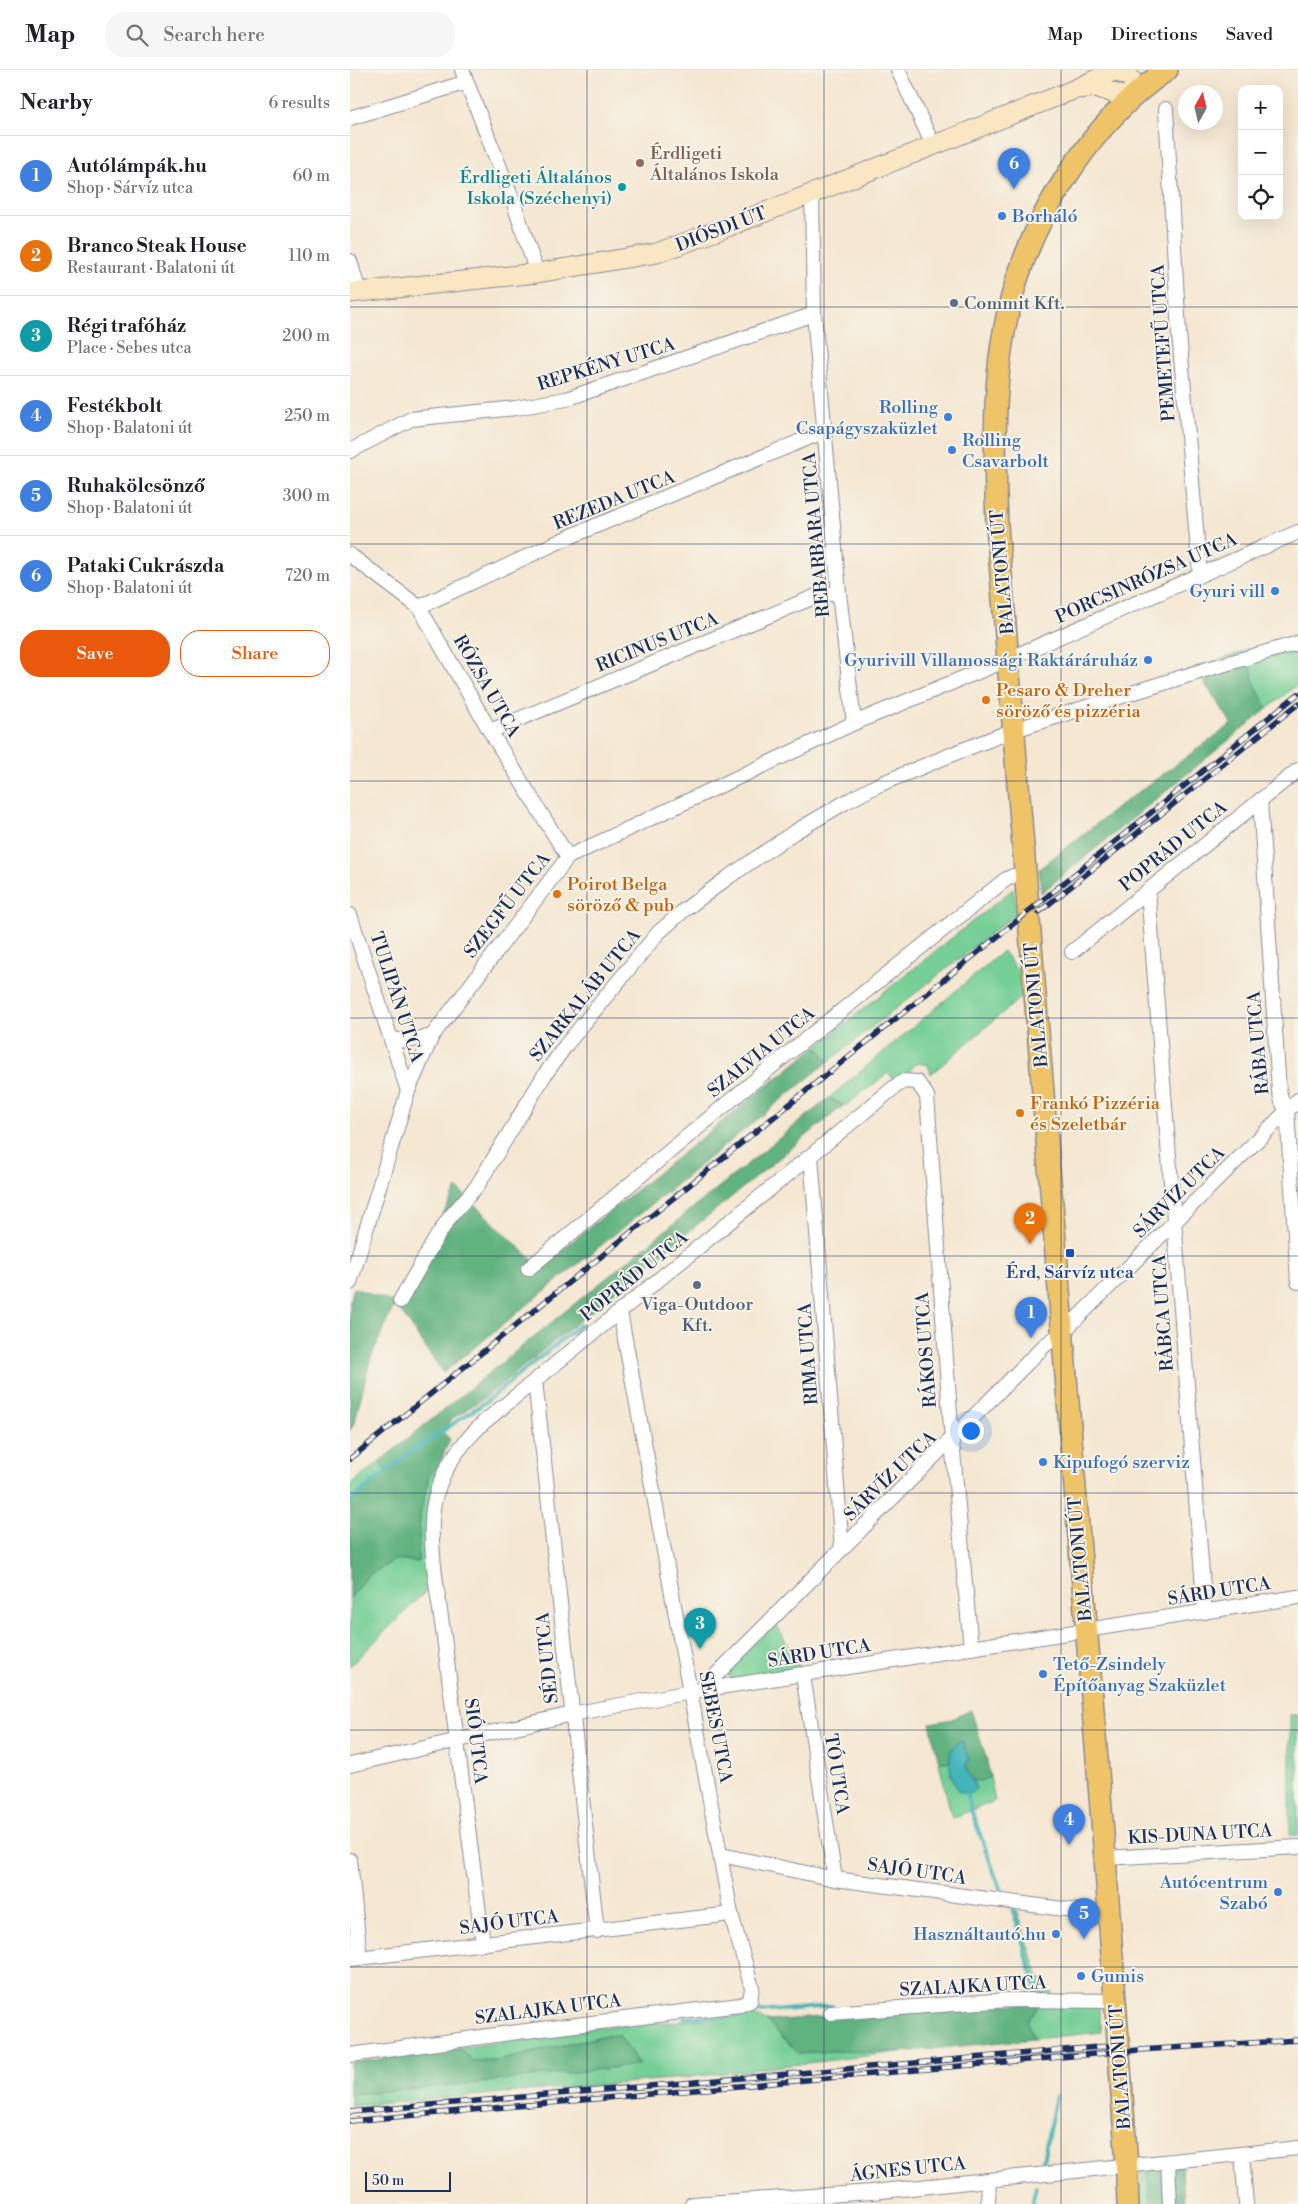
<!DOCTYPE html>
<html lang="en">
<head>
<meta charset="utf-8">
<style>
  body { margin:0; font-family:"Libre Bodoni",serif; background:#f6f6f6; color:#202124 }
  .controls { position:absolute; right:15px; top:15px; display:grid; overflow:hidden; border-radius:10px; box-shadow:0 5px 20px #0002 }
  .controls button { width:45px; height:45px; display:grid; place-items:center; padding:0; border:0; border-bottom:1px solid #e0e0e0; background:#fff; color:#202124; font:25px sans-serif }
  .compass { position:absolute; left:828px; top:15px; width:45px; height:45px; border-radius:50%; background:#fff; box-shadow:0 5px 20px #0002; rotate:8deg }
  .scale { position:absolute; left:15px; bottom:12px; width:86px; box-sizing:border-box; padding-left:5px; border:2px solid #1b2f5e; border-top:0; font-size:14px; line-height:18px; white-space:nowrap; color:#1b2f5e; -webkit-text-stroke:4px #f7f3e8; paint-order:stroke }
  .you { position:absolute; left:620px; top:1360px; width:18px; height:18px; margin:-12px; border:4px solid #fff; border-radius:50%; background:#1a73e8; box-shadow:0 0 0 8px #1a73e833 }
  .badge { display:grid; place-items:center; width:32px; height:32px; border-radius:50%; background:#ea580c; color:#fff; font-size:16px; font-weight:700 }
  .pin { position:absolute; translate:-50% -41px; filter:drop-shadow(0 1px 2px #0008) }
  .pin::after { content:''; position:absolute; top:26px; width:18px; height:15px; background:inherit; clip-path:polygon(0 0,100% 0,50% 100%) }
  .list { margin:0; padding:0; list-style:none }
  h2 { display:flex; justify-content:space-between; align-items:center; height:65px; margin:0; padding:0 20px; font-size:21px }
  h2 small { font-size:16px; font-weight:400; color:#757577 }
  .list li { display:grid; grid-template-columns:32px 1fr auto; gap:15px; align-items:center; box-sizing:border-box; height:80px; padding:0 20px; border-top:1px solid #e0e0e0 }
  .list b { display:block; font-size:19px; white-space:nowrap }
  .list p { margin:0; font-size:16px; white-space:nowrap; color:#757577 }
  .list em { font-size:16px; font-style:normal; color:#757577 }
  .actions { display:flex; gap:10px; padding:15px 20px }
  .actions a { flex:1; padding:11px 0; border:1px solid #ea580c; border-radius:20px; text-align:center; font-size:18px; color:#ea580c }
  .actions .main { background:#ea580c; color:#fff }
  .icon { flex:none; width:28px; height:28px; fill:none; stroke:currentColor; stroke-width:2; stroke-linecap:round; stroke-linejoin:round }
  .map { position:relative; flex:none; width:948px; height:2134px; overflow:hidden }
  header { display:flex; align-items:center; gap:30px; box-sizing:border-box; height:70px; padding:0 25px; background:#fff; border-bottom:1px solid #e0e0e0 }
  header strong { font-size:24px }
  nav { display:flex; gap:28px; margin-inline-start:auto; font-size:18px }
  .search { width:350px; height:45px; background:#f6f6f6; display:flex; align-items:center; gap:12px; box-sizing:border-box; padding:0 18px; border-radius:20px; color:#757577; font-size:19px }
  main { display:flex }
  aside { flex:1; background:#fff }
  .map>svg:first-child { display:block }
  .green { fill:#76cf96; stroke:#487f7a }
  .forest { fill:#60b27f; stroke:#3e706e }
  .water { fill:#43b4ba; stroke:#2f728c }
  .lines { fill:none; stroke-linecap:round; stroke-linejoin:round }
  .stream { stroke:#43b4ba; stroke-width:4 }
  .street-casing { stroke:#888b98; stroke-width:16 }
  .secondary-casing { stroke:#888b98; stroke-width:21 }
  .primary-casing { stroke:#888b98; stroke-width:24 }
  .street { stroke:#fff; stroke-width:14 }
  .secondary { stroke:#f9e7c3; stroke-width:19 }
  .primary { stroke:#efc469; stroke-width:21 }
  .rail-casing { stroke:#1b2f5e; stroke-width:5.5 }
  .rail { stroke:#f7f3e8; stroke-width:4; stroke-dasharray:11; stroke-linecap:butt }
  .grid { fill:none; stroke:#1b2f5e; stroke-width:1; stroke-opacity:0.55 }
  .education-dot { fill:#8d6e63; stroke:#f7f3e8; stroke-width:2 }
  .culture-dot { fill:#0f9aa8; stroke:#f7f3e8; stroke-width:2 }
  .shop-dot { fill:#3f7fe0; stroke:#f7f3e8; stroke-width:2 }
  .service-dot { fill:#5c6f8a; stroke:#f7f3e8; stroke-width:2 }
  .food-dot { fill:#e8710a; stroke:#f7f3e8; stroke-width:2 }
  .transit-dot { fill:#1a4fb4; stroke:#f7f3e8; stroke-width:2 }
  .labels { text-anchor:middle; stroke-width:4; stroke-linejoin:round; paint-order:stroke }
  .education-label { font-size:18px; fill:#785e54; stroke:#f7f3e8; text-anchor:start }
  .culture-label { font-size:18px; fill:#0d838f; stroke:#f7f3e8; text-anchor:end }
  .shop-label { font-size:18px; fill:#366cbe; stroke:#f7f3e8; text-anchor:start }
  .street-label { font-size:18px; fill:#1b2f5e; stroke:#f7f3e8 }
  .service-label { font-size:18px; fill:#4e5e75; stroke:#f7f3e8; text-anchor:start }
  .food-label { font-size:18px; fill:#c56008; stroke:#f7f3e8; text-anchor:start }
  .transit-label { font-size:18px; fill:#164399; stroke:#f7f3e8 }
</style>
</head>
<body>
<header>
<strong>Map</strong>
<div class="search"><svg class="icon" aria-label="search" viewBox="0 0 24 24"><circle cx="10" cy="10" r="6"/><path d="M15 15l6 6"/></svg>Search here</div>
<nav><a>Map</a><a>Directions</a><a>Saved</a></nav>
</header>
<main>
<aside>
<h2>Nearby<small>6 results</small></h2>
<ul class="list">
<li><span class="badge" style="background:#3f7fe0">1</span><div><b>Autólámpák.hu</b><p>Shop · Sárvíz utca</p></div><em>60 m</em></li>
<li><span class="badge" style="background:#e8710a">2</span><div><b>Branco Steak House</b><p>Restaurant · Balatoni út</p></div><em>110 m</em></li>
<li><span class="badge" style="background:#0f9aa8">3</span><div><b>Régi trafóház</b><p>Place · Sebes utca</p></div><em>200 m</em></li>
<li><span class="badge" style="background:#3f7fe0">4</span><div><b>Festékbolt</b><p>Shop · Balatoni út</p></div><em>250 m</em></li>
<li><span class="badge" style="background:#3f7fe0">5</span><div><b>Ruhakölcsönző</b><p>Shop · Balatoni út</p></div><em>300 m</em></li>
<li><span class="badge" style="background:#3f7fe0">6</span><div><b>Pataki Cukrászda</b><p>Shop · Balatoni út</p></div><em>720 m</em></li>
</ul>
<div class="actions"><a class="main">Save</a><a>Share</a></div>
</aside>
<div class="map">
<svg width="948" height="2134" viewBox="0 0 948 2134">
  <rect width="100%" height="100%" fill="#f7f3e8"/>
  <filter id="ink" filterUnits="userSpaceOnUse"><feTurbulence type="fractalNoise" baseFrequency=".02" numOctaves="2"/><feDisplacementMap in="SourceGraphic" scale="10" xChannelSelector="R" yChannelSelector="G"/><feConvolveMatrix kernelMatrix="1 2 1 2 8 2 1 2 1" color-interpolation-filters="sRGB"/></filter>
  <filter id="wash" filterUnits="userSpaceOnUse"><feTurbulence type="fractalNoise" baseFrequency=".0096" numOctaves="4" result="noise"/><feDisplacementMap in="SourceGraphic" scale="20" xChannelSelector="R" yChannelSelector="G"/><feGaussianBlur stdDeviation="1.12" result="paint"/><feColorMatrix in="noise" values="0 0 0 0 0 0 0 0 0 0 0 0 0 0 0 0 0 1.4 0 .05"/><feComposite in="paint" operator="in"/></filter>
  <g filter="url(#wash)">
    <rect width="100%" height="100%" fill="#f5e7d1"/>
    <!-- green -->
    <g class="green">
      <path d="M 948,565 L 948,614 L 917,639 L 903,610 L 899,580 Z"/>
      <path d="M 663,819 L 667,843 L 478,992 L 467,976 Z"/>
      <path d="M 653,881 L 666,899 L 671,894 L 671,927 L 581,1004 L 578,995 L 569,993 L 563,996 L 557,1007 L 546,1012 L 538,1003 L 495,1036 L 479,1028 Z"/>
      <path d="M 29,1392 L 37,1402 L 0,1434 L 0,1415 Z"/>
      <path d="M 89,1395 L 82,1427 L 83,1514 L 0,1596 L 0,1528 L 18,1505 L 47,1489 L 67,1492 L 70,1444 L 79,1406 Z"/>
      <path d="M 425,1552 L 451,1600 L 382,1610 L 379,1607 L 378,1600 Z"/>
      <rect x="940" y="1645" width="8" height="120"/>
      <path d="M 600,1691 L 601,1707 L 626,1719 L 623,1710 L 631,1711 L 640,1707 L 645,1731 L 602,1748 L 589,1693 Z"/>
      <path d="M 661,1840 L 667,1840 L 689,1907 L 703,1924 L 691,1924 Z"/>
      <path d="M 690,1933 L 749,1936 L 751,1962 L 684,1969 L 677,1952 Z"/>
      <path d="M 403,1946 L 417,1951 L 449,1984 L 480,1981 L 549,1982 L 332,2008 L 0,2036 L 0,2024 L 116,2014 L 289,1994 L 269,1965 L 252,1966 L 148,1991 L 123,1991 L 109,1978 L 260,1956 Z"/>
      <path d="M 797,2098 L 801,2134 L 792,2134 L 790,2105 L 791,2101 Z"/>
    </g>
    <!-- forest -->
    <g class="forest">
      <path d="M 899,580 L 903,610 L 917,639 L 691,823 L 689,799 L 768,737 L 882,654 L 844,597 Z"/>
      <path d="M 467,976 L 478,992 L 93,1303 L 45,1233 L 20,1290 L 5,1351 L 0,1361 L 0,1231 L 4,1218 L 45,1233 L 107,1118 L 190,1197 Z"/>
      <path d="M 479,1028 L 493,1036 L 137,1326 L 102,1349 L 93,1362 L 100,1369 L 89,1395 L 79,1406 L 70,1444 L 68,1492 L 47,1489 L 18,1505 L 0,1528 L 0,1434 L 37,1402 L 29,1392 Z"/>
      <path d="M 621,1640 L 637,1691 L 640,1707 C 631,1712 626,1713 618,1706 L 614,1673 L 610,1671 C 602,1676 600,1682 600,1691 L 589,1693 L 580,1653 L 602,1649 Z"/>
      <path d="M 690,1933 L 677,1952 L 684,1969 L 549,1982 L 480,1981 L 449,1984 L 417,1951 L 601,1937 Z"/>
      <path d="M 269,1965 L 289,1995 L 116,2014 L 0,2024 L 0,1993 L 109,1978 L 123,1991 L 148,1991 L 252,1966 Z"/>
      <path d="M 832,2095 L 834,2134 L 801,2134 L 797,2098 Z"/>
    </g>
    <!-- water -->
    <path class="water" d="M 610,1671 L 614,1673 L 616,1683 L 619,1689 L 616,1696 C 618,1705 623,1710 626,1719 L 622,1723 L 617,1724 L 608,1721 C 601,1706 592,1682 610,1671 Z"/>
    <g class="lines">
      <!-- stream -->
      <g class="stream">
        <path d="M 0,1431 L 61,1382 L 134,1333 L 230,1255"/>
        <path d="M 617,1724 L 621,1740 L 651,1821"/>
        <path d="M 663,1837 L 687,1923 L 681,1924"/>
        <path d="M 334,1948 L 482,1936"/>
        <path d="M 692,2095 L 706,2026"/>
        <path d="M 682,2134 L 686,2116"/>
      </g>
    </g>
  </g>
  <g filter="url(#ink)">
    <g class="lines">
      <!-- street casing -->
      <g class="street-casing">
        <g id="street">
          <path d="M 112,0 L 164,134 L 187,203"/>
          <path d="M 548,0 L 583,75"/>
          <path d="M 816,39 L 829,263 L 850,504"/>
          <path d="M 0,48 L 117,12"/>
          <path d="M 462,123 L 464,244 L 489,523 L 504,653"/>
          <path d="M 0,191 L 9,222"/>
          <path d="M 0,381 L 61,349 L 166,338 L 216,329 L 464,244"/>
          <path d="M 0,485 L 69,537 L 140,661 L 218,787"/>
          <path d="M 69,537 L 219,467 L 475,361"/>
          <path d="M 140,661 L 469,525 L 489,523"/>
          <path d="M 910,730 L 929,1021 L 932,1032 L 937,1041 L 948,1212"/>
          <path d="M 798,821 L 855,1542"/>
          <path d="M 0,845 L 58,1021"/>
          <path d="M 722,882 L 948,700"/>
          <path d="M 42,969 L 57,971 L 82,966"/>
          <path d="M 461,1086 L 492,1479"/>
          <path d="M 178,1199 L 421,997 L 655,810 L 663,806 L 675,805"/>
          <path d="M 0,1213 L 58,1021 L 82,966 L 218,787 L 504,653 L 647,594 L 948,462"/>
          <path d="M 50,1231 L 86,1168 L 100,1147 L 127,1116 L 194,1006 L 216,975 L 308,863 L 333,841 L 380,806 L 443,763 L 494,733 L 528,715 L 610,681 L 664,660 L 858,599 L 948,573"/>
          <path d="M 185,1311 L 247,1861"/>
          <path d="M 453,1605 L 485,1809"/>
          <path d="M 351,1620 L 695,1275 L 711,1264 L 948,1030"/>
          <path d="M 0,1695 L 222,1644 L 351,1620 L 948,1527"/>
          <path d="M 371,1785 L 485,1809 L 759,1845"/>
          <path d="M 755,1788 L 948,1777"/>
          <path d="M 0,1790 L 10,1888"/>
          <path d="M 133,1874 C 120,1774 107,1675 95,1575 C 90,1535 78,1478 83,1439 C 88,1404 108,1377 133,1353 L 546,1016 L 554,1011 L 567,1012 L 577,1026 L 602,1371 L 621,1578"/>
          <path d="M 0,1889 L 381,1844"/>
          <path d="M 481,1943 L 658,1930 L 766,1931"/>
          <path d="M 0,1985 L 160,1963 L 390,1935 L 400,1931 L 402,1918 L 381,1844 L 270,1242"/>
          <path d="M 892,2084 L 896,2134"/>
          <path d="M 818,2092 L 820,2134"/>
          <path d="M 342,2134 L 522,2122 L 948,2078"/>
          <path d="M 638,2134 L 639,2110"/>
        </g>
      </g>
      <!-- secondary casing -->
      <g class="secondary-casing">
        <g id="secondary">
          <path d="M 728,19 L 746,17 L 781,29 C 786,9 782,5 763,1"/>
          <path d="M 0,223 L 187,203 L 307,183 L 380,156 L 723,20 L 766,0"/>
        </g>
      </g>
      <!-- primary casing -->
      <g class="primary-casing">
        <path id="primary" d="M 778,2134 L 776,2082 L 755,1788 L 647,455 C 642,319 642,218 720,101 C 746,62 778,26 817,0"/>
      </g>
      <!-- street -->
      <use href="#street" class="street"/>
      <!-- secondary -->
      <use href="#secondary" class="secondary"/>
      <!-- primary -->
      <use href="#primary" class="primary"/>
      <!-- rail casing -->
      <g class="rail-casing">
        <g id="rail">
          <path d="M 689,842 L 948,634"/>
          <path d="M 0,1389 L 948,624"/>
          <path d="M 0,2042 L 771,1975"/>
          <path d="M 0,2051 L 789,1980 L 948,1970"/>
        </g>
      </g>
      <!-- rail -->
      <use href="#rail" class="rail"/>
    </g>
  </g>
  <!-- grid -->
  <path class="grid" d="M 237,0 L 237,2134M 474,0 L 474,2134M 711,0 L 711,2134M 0,237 L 948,237M 0,474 L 948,474M 0,711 L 948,711M 0,948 L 948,948M 0,1186 L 948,1186M 0,1423 L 948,1423M 0,1660 L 948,1660M 0,1897 L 948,1897"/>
  <!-- markers -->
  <circle class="education-dot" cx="290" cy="93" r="5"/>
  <circle class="culture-dot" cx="272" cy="117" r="5"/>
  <g class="shop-dot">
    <circle cx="652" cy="146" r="5"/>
    <circle cx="598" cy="347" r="5"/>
    <circle cx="602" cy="380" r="5"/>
    <circle cx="925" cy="521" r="5"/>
    <circle cx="798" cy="590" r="5"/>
    <circle cx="693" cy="1392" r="5"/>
    <circle cx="693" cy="1604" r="5"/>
    <circle cx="928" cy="1822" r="5"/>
    <circle cx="706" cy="1864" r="5"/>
    <circle cx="731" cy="1906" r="5"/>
  </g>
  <g class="service-dot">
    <circle cx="604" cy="233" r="5"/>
    <circle cx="347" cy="1215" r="5"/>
  </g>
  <g class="food-dot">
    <circle cx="636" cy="630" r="5"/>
    <circle cx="207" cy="824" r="5"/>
    <circle cx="670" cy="1043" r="5"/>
  </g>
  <rect class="transit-dot" x="715" y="1178" width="10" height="10" rx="2.5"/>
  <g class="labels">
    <!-- education labels -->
    <g class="education-label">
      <text x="300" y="89">Érdligeti<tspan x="300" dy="21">Általános Iskola</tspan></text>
    </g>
    <!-- culture labels -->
    <g class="culture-label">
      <text x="262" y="113">Érdligeti Általános<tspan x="262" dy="21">Iskola (Széchenyi)</tspan></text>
    </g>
    <!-- shop labels -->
    <g class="shop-label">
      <text x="662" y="152">Borháló</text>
      <text x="588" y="343" text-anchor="end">Rolling<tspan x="588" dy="21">Csapágyszaküzlet</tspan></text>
      <text x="612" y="376">Rolling<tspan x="612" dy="21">Csavarbolt</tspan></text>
      <text x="915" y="527" text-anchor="end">Gyuri vill</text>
      <text x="788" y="596" text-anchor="end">Gyurivill Villamossági Raktáráruház</text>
      <text x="703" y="1398">Kipufogó szerviz</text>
      <text x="703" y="1600">Tető-Zsindely<tspan x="703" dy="21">Építőanyag Szaküzlet</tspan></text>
      <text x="918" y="1818" text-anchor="end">Autócentrum<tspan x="918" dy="21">Szabó</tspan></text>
      <text x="696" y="1870" text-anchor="end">Használtautó.hu</text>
      <text x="741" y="1912">Gumis</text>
    </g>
    <!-- street labels -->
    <g class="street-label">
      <text transform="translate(371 159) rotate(-21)" y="6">DIÓSDI ÚT</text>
      <text transform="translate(813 273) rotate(-94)" y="6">PEMETEFŰ UTCA</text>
      <text transform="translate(256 294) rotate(-17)" y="6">REPKÉNY UTCA</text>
      <text transform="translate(264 430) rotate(-22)" y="6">REZEDA UTCA</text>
      <text transform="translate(466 465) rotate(-95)" y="6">REBARBARA UTCA</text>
      <text transform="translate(652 502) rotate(-95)" y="6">BALATONI ÚT</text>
      <text transform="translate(796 508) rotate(-24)" y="6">PORCSINRÓZSA UTCA</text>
      <text transform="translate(307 572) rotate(-22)" y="6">RICINUS UTCA</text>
      <text transform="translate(137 616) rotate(60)" y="6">RÓZSA UTCA</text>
      <text transform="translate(823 776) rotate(-39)" y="6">POPRÁD UTCA</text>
      <text transform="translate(157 835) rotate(-52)" y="6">SZEGFŰ UTCA</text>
      <text transform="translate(235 925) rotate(-51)" y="6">SZARKALÁB UTCA</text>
      <text transform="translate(47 927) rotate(72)" y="6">TULIPÁN UTCA</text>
      <text transform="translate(686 935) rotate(-95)" y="6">BALATONI ÚT</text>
      <text transform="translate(908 973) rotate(-95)" y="6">RÁBA UTCA</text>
      <text transform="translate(411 982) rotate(-39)" y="6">SZALVIA UTCA</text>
      <text transform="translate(829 1122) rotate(-45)" y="6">SÁRVÍZ UTCA</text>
      <text transform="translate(284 1206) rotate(-39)" y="6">POPRÁD UTCA</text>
      <text transform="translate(813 1243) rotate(-94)" y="6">RÁBCA UTCA</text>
      <text transform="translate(576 1280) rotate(-94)" y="6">RÁKOS UTCA</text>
      <text transform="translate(458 1284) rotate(-94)" y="6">RIMA UTCA</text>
      <text transform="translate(540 1406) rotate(-44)" y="6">SÁRVÍZ UTCA</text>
      <text transform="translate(730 1489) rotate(-95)" y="6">BALATONI ÚT</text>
      <text transform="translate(869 1521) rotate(-9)" y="6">SÁRD UTCA</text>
      <text transform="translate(469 1583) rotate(-9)" y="6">SÁRD UTCA</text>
      <text transform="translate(197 1588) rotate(-96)" y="6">SÉD UTCA</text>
      <text transform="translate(366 1657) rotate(79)" y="6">SEBES UTCA</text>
      <text transform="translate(126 1671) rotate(83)" y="6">SIÓ UTCA</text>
      <text transform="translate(487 1704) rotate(81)" y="6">TÓ UTCA</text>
      <text transform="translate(850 1764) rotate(-3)" y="6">KIS-DUNA UTCA</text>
      <text transform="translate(567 1801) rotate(8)" y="6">SAJÓ UTCA</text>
      <text transform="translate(159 1852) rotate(-7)" y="6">SAJÓ UTCA</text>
      <text transform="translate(623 1916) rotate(-3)" y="6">SZALAJKA UTCA</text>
      <text transform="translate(198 1939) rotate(-7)" y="6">SZALAJKA UTCA</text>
      <text transform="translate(770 1997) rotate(-94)" y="6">BALATONI ÚT</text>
      <text transform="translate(558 2099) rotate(-6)" y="6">ÁGNES UTCA</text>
    </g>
    <!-- service labels -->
    <g class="service-label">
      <text x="614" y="239">Commit Kft.</text>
      <text x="347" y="1240" text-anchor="middle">Viga-Outdoor<tspan x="347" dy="21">Kft.</tspan></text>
    </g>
    <!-- food labels -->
    <g class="food-label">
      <text x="646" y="626">Pesaro &amp; Dreher<tspan x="646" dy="21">söröző és pizzéria</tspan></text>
      <text x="217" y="820">Poirot Belga<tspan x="217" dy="21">söröző &amp; pub</tspan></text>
      <text x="680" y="1039">Frankó Pizzéria<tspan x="680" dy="21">és Szeletbár</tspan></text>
    </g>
    <!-- transit labels -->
    <g class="transit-label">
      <text x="720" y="1208">Érd, Sárvíz utca</text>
    </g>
  </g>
</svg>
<div class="controls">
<button>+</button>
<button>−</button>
<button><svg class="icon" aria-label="locate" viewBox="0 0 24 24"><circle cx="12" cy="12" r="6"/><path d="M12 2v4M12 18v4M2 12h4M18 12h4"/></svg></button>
</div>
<svg class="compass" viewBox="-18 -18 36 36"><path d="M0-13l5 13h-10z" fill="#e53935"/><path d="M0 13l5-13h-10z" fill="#757577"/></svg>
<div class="scale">50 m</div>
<div class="you"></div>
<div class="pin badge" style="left:681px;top:1268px;background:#3f7fe0">1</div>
<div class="pin badge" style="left:680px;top:1174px;background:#e8710a">2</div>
<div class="pin badge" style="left:350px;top:1579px;background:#0f9aa8">3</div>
<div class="pin badge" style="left:719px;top:1775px;background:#3f7fe0">4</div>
<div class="pin badge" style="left:734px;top:1869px;background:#3f7fe0">5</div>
<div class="pin badge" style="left:664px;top:119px;background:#3f7fe0">6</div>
</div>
</main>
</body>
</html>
